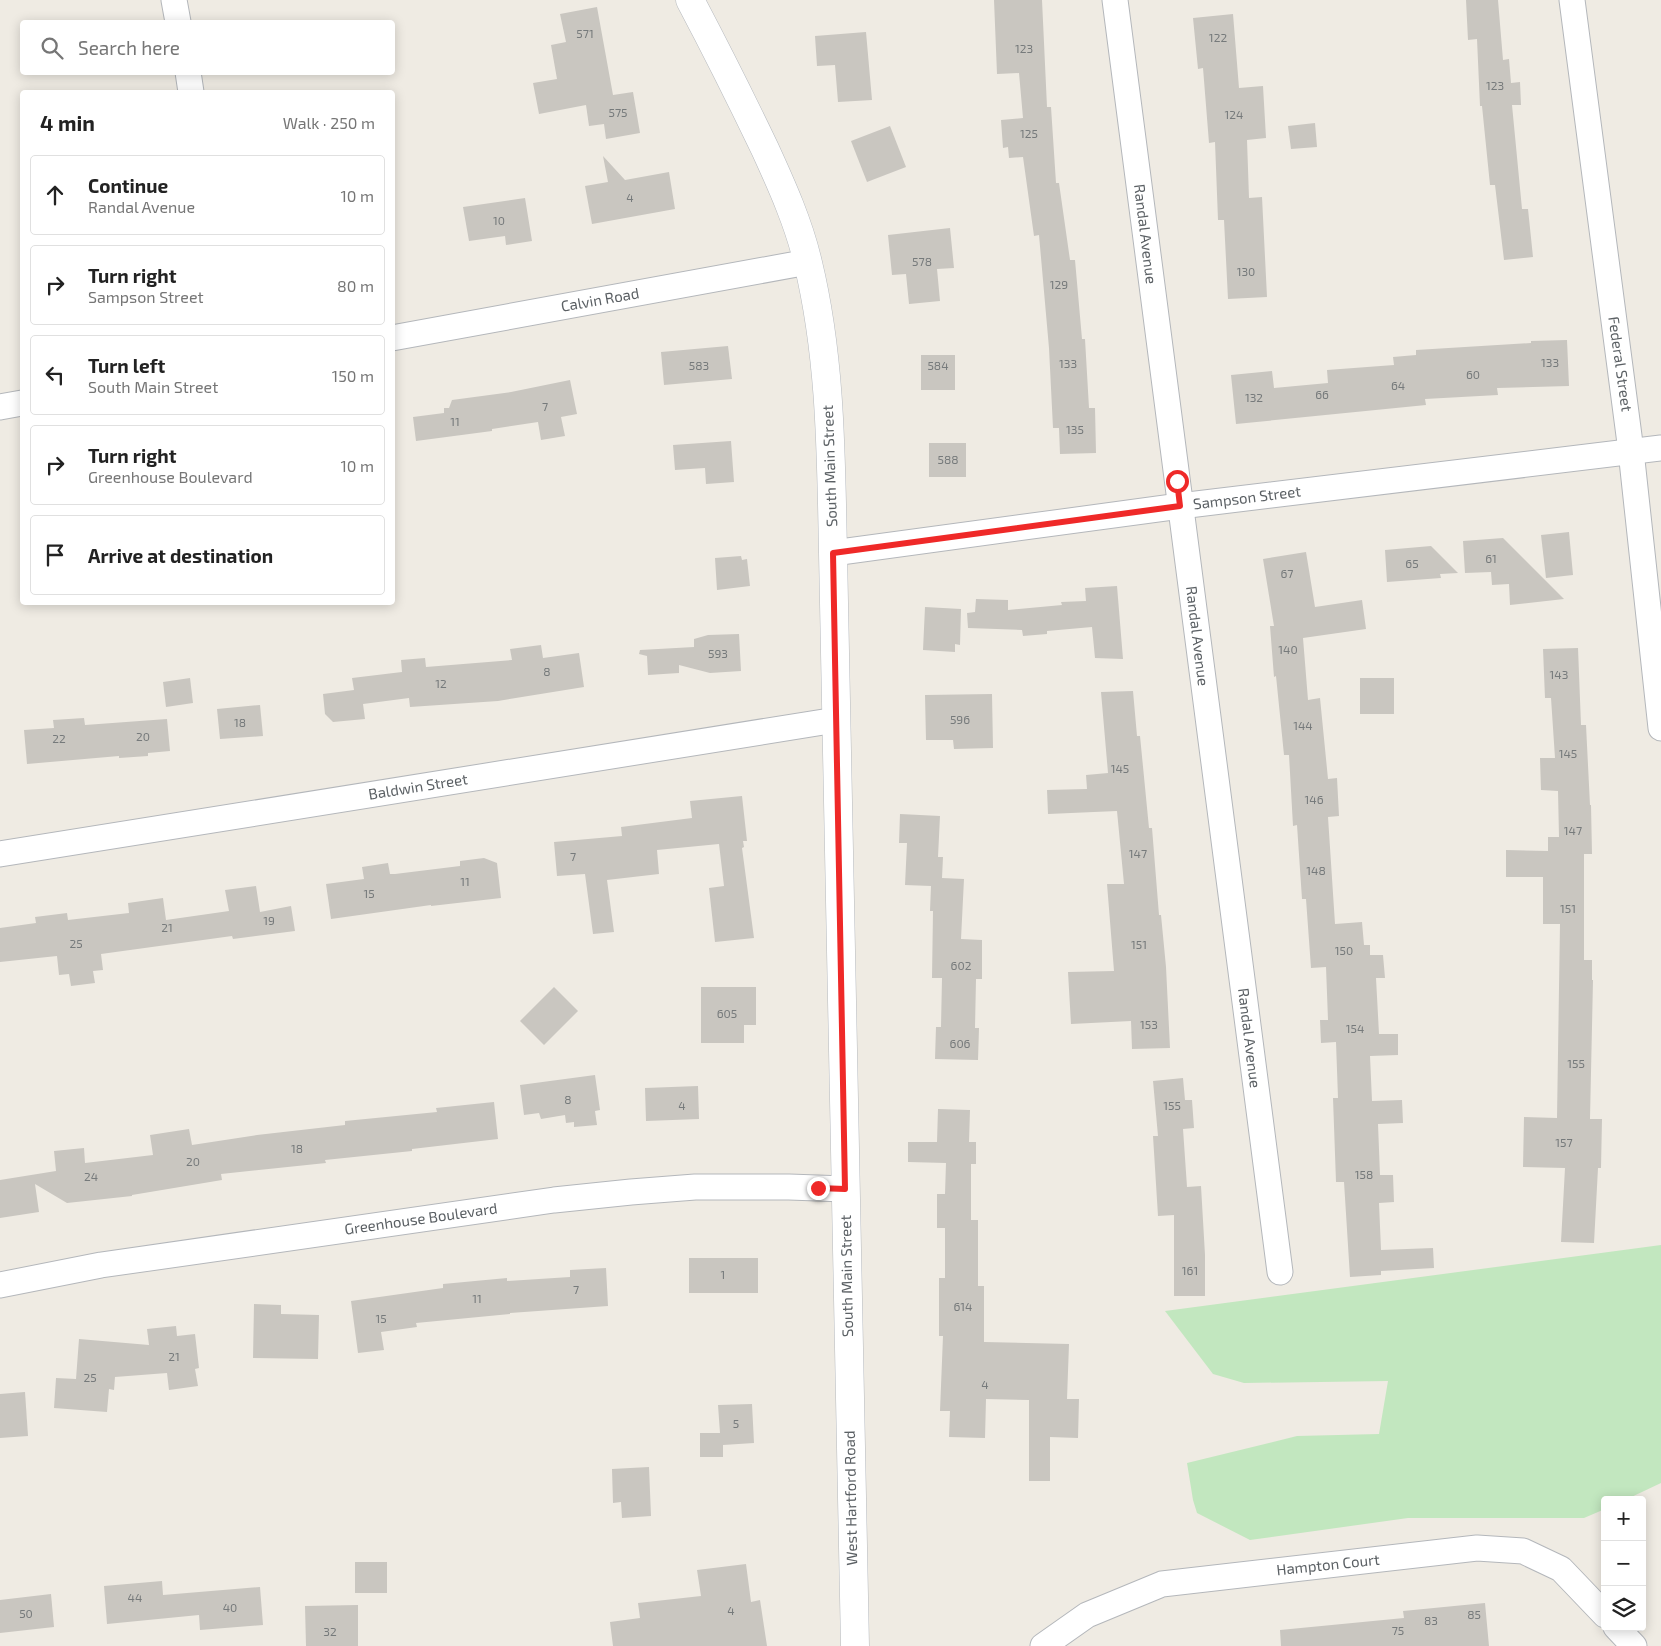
<!DOCTYPE html>
<html lang="en">
<head>
<meta charset="utf-8">
<style>
  body { margin:0; font-family:"Exo 2",sans-serif; background:#f2f2f2; color:#222 }
  .controls { position:absolute; right:15px; bottom:15px; display:grid; overflow:hidden; border-radius:5px; box-shadow:0 2px 12px #0003 }
  .controls button { width:45px; height:45px; display:grid; place-items:center; padding:0; border:0; border-bottom:1px solid #e0e0e0; background:#fff; color:#222; font:25px sans-serif }
  .stop { position:absolute; width:15px; height:15px; margin:-11px; border:4px solid #ef2928; border-radius:50%; background:#fff }
  .stop.end { background:#ef2928; border-color:#fff; box-shadow:0 1px 5px #0008 }
  .list { margin:0; padding:0; list-style:none }
  h2 { display:flex; justify-content:space-between; align-items:center; height:65px; margin:0; padding:0 20px; font-size:21px }
  h2 small { font-size:16px; font-weight:400; color:#767676 }
  .list li { display:grid; grid-template-columns:32px 1fr auto; gap:15px; align-items:center; box-sizing:border-box; height:80px; margin:0 10px 10px; padding:0 10px; border:1px solid #e0e0e0; border-radius:5px }
  .list b { display:block; font-size:19px; white-space:nowrap }
  .list p { margin:0; font-size:16px; white-space:nowrap; color:#767676 }
  .list em { font-size:16px; font-style:normal; color:#767676 }
  .icon { flex:none; width:28px; height:28px; fill:none; stroke:currentColor; stroke-width:2; stroke-linecap:round; stroke-linejoin:round }
  .map { position:relative; flex:none; width:1661px; height:1646px; overflow:hidden }
  .search { position:absolute; background:#fff; box-shadow:0 2px 12px #0003; left:20px; top:20px; width:375px; height:55px; display:flex; align-items:center; gap:12px; box-sizing:border-box; padding:0 18px; border-radius:5px; color:#767676; font-size:19px }
  .panel { position:absolute; background:#fff; box-shadow:0 2px 12px #0003; left:20px; top:90px; width:375px; height:515px; border-radius:5px }
  .map>svg:first-child { display:block }
  .green { fill:#c2e7bf }
  .building { fill:#c9c6c0 }
  .lines { fill:none; stroke-linecap:round; stroke-linejoin:round }
  .street-casing { stroke:#b4b7bb; stroke-width:27 }
  .secondary-casing { stroke:#b5b9be; stroke-width:29 }
  .street { stroke:#fff; stroke-width:25 }
  .secondary { stroke:#fff; stroke-width:28 }
  .route { stroke:#ef2928; stroke-width:6 }
  .labels { text-anchor:middle; stroke-width:4.5; stroke-linejoin:round; paint-order:stroke }
  .number-label { font-size:12px; fill:#767a7b }
  .street-label { font-size:15px; fill:#5b6064; stroke:#fff }
</style>
</head>
<body>
<div class="map">
<svg width="1661" height="1646" viewBox="0 0 1661 1646">
  <rect width="100%" height="100%" fill="#efebe3"/>
  <!-- green -->
  <path class="green" d="M 1661,1245 L 1661,1483 L 1625,1500 L 1605,1500 L 1605,1509 L 1584,1518 L 1408,1518 L 1250,1540 L 1197,1513 L 1193,1500 L 1187,1463 L 1297,1436 L 1379,1434 L 1388,1381 L 1244,1383 L 1213,1374 L 1165,1311 Z"/>
  <!-- building -->
  <g class="building">
    <path d="M 994,0 L 1042,0 L 1047,107 L 1051,107 L 1056,183 L 1059,183 L 1070,260 L 1075,260 L 1082,339 L 1085,339 L 1089,408 L 1095,408 L 1096,453 L 1060,454 L 1059,428 L 1053,428 L 1049,348 L 1039,235 L 1034,236 L 1023,157 L 1009,158 L 1008,147 L 1003,148 L 1001,120 L 1023,118 L 1019,73 L 997,74 Z"/>
    <path d="M 1466,0 L 1498,0 L 1503,60 L 1509,59 L 1511,83 L 1520,82 L 1521,105 L 1512,105 L 1522,209 L 1528,209 L 1533,257 L 1504,260 L 1495,185 L 1490,185 L 1482,106 L 1480,106 L 1477,39 L 1468,40 Z"/>
    <path d="M 597,7 L 613,95 L 633,92 L 640,133 L 606,139 L 604,124 L 589,126 L 586,105 L 539,114 L 533,83 L 557,79 L 551,45 L 566,42 L 560,14 Z"/>
    <path d="M 1233,14 L 1239,88 L 1263,86 L 1266,138 L 1247,140 L 1249,198 L 1262,197 L 1267,297 L 1228,299 L 1224,220 L 1218,220 L 1215,142 L 1209,143 L 1203,68 L 1198,69 L 1193,18 Z"/>
    <path d="M 866,32 L 872,100 L 838,102 L 835,65 L 817,66 L 815,36 Z"/>
    <path d="M 1315,123 L 1317,147 L 1291,149 L 1288,126 Z"/>
    <path d="M 890,126 L 906,167 L 867,182 L 851,141 Z"/>
    <path d="M 603,156 L 625,180 L 669,172 L 675,209 L 592,224 L 585,186 L 608,182 Z"/>
    <path d="M 525,198 L 532,241 L 506,245 L 505,236 L 469,241 L 463,207 Z"/>
    <path d="M 950,228 L 954,268 L 937,269 L 940,301 L 909,304 L 906,274 L 892,275 L 888,235 Z"/>
    <path d="M 1567,340 L 1569,386 L 1497,388 L 1498,395 L 1425,399 L 1426,405 L 1236,424 L 1231,375 L 1272,371 L 1274,388 L 1328,383 L 1327,370 L 1394,365 L 1393,357 L 1416,355 L 1416,350 L 1531,343 L 1531,341 Z"/>
    <path d="M 728,346 L 732,379 L 664,385 L 661,352 Z"/>
    <rect x="921" y="355" width="34" height="35"/>
    <path d="M 570,380 L 577,414 L 561,417 L 565,436 L 541,440 L 538,422 L 492,429 L 492,431 L 416,441 L 413,417 L 444,413 L 444,408 L 449,408 L 452,400 L 511,392 Z"/>
    <path d="M 731,441 L 734,482 L 706,484 L 705,468 L 675,470 L 673,445 Z"/>
    <rect x="929" y="443" width="37" height="34"/>
    <path d="M 1569,532 L 1573,575 L 1546,578 L 1541,535 Z"/>
    <path d="M 1503,538 L 1564,599 L 1510,605 L 1509,584 L 1492,585 L 1491,572 L 1465,573 L 1463,541 Z"/>
    <path d="M 1431,546 L 1458,573 L 1440,574 L 1441,578 L 1387,582 L 1385,550 Z"/>
    <path d="M 1306,552 L 1315,607 L 1362,600 L 1366,629 L 1303,638 L 1308,700 L 1320,698 L 1328,779 L 1337,778 L 1339,816 L 1328,817 L 1335,924 L 1362,922 L 1364,945 L 1370,945 L 1370,955 L 1383,955 L 1385,978 L 1376,978 L 1379,1034 L 1398,1034 L 1398,1055 L 1370,1056 L 1372,1101 L 1402,1100 L 1403,1123 L 1378,1124 L 1380,1175 L 1393,1175 L 1394,1202 L 1379,1203 L 1381,1250 L 1433,1248 L 1434,1268 L 1381,1271 L 1381,1275 L 1350,1277 L 1344,1182 L 1336,1182 L 1333,1098 L 1338,1098 L 1336,1042 L 1321,1043 L 1320,1020 L 1328,1020 L 1326,967 L 1311,968 L 1306,899 L 1302,899 L 1297,825 L 1293,826 L 1289,755 L 1284,755 L 1276,676 L 1274,677 L 1270,626 L 1274,626 L 1263,559 Z"/>
    <path d="M 741,556 L 742,560 L 747,559 L 750,586 L 717,590 L 715,558 Z"/>
    <path d="M 1117,586 L 1123,659 L 1095,658 L 1092,627 L 1047,631 L 1047,634 L 1023,636 L 1022,630 L 968,628 L 967,613 L 975,612 L 976,599 L 1008,600 L 1008,610 L 1062,605 L 1061,602 L 1086,601 L 1085,588 Z"/>
    <path d="M 925,607 L 961,609 L 960,645 L 955,644 L 955,652 L 923,650 Z"/>
    <path d="M 739,634 L 741,671 L 710,673 L 679,665 L 679,673 L 648,675 L 647,656 L 639,654 L 640,650 L 694,647 L 694,639 L 708,635 Z"/>
    <path d="M 541,645 L 543,658 L 579,653 L 584,687 L 498,701 L 410,707 L 409,698 L 363,704 L 365,719 L 333,722 L 325,714 L 323,694 L 354,690 L 352,678 L 402,672 L 401,660 L 425,658 L 426,667 L 512,660 L 510,649 Z"/>
    <path d="M 1578,648 L 1581,725 L 1586,725 L 1590,805 L 1591,805 L 1592,854 L 1584,854 L 1584,960 L 1592,960 L 1592,980 L 1593,980 L 1590,1119 L 1602,1119 L 1601,1168 L 1598,1168 L 1594,1243 L 1561,1242 L 1565,1168 L 1523,1167 L 1524,1117 L 1557,1118 L 1560,924 L 1543,924 L 1543,877 L 1506,877 L 1506,850 L 1548,851 L 1548,837 L 1559,837 L 1558,791 L 1541,790 L 1540,758 L 1555,758 L 1551,698 L 1545,698 L 1543,649 Z"/>
    <path d="M 190,678 L 193,703 L 166,707 L 163,682 Z"/>
    <rect x="1360" y="678" width="34" height="36"/>
    <path d="M 1133,691 L 1137,736 L 1140,736 L 1149,828 L 1152,828 L 1159,915 L 1161,915 L 1166,967 L 1170,1048 L 1132,1049 L 1131,1021 L 1071,1024 L 1068,972 L 1114,971 L 1107,884 L 1124,884 L 1117,811 L 1048,814 L 1047,790 L 1087,789 L 1086,775 L 1108,773 L 1101,692 Z"/>
    <path d="M 992,694 L 993,748 L 954,749 L 953,740 L 926,740 L 925,695 Z"/>
    <path d="M 260,705 L 263,736 L 220,739 L 217,709 Z"/>
    <path d="M 84,718 L 85,725 L 167,719 L 170,751 L 148,753 L 148,756 L 119,758 L 119,756 L 27,764 L 24,730 L 54,728 L 53,720 Z"/>
    <path d="M 742,796 L 747,841 L 743,841 L 744,847 L 742,848 L 754,938 L 715,942 L 709,888 L 724,886 L 719,844 L 657,850 L 659,874 L 607,880 L 614,932 L 593,934 L 585,874 L 557,876 L 554,842 L 622,836 L 621,827 L 692,818 L 690,801 Z"/>
    <path d="M 900,814 L 940,816 L 938,857 L 943,857 L 942,878 L 964,879 L 961,939 L 982,940 L 982,979 L 976,979 L 975,1028 L 979,1028 L 978,1060 L 935,1059 L 936,1027 L 941,1027 L 942,978 L 932,978 L 933,911 L 930,911 L 931,886 L 905,885 L 907,843 L 899,843 Z"/>
    <path d="M 484,858 L 497,863 L 501,898 L 431,906 L 431,905 L 331,919 L 326,884 L 364,879 L 362,867 L 388,863 L 390,874 L 395,874 L 460,866 L 460,861 Z"/>
    <path d="M 256,886 L 260,912 L 291,906 L 295,931 L 233,939 L 232,936 L 101,954 L 103,970 L 93,971 L 95,983 L 71,986 L 69,974 L 59,975 L 57,956 L 0,962 L 0,928 L 36,923 L 35,917 L 67,913 L 68,920 L 129,913 L 128,903 L 163,898 L 166,920 L 229,911 L 225,890 Z"/>
    <path d="M 554,987 L 578,1011 L 544,1045 L 520,1021 Z"/>
    <path d="M 701,987 L 756,987 L 756,1025 L 744,1025 L 744,1043 L 701,1043 Z"/>
    <path d="M 595,1075 L 600,1110 L 595,1111 L 597,1125 L 574,1127 L 574,1122 L 566,1123 L 565,1115 L 541,1119 L 539,1113 L 524,1115 L 520,1085 Z"/>
    <path d="M 1183,1078 L 1185,1100 L 1192,1100 L 1194,1128 L 1183,1129 L 1187,1187 L 1201,1186 L 1205,1255 L 1205,1296 L 1174,1296 L 1174,1215 L 1158,1216 L 1153,1136 L 1158,1136 L 1153,1081 Z"/>
    <path d="M 698,1086 L 699,1119 L 646,1121 L 645,1088 Z"/>
    <path d="M 494,1102 L 498,1139 L 412,1149 L 412,1151 L 325,1160 L 326,1163 L 221,1174 L 222,1180 L 132,1195 L 132,1196 L 67,1203 L 35,1184 L 39,1212 L 0,1218 L 0,1180 L 56,1171 L 54,1151 L 84,1148 L 85,1163 L 153,1155 L 150,1135 L 189,1129 L 192,1145 L 257,1135 L 345,1125 L 345,1121 L 437,1112 L 436,1108 Z"/>
    <path d="M 938,1109 L 970,1110 L 969,1142 L 976,1142 L 976,1164 L 971,1164 L 971,1220 L 978,1220 L 978,1286 L 984,1286 L 984,1342 L 1069,1344 L 1067,1399 L 1079,1399 L 1078,1438 L 1050,1437 L 1050,1481 L 1029,1481 L 1029,1400 L 986,1399 L 985,1438 L 949,1437 L 950,1411 L 940,1411 L 943,1336 L 939,1336 L 939,1278 L 945,1278 L 945,1228 L 937,1228 L 937,1194 L 945,1194 L 946,1163 L 908,1162 L 908,1142 L 937,1142 Z"/>
    <rect x="689" y="1258" width="69" height="35"/>
    <path d="M 606,1268 L 608,1306 L 510,1313 L 510,1314 L 416,1323 L 417,1327 L 381,1332 L 384,1350 L 358,1353 L 351,1301 L 443,1288 L 443,1284 L 507,1278 L 507,1281 L 570,1277 L 570,1270 Z"/>
    <path d="M 254,1304 L 281,1305 L 281,1314 L 319,1315 L 318,1359 L 253,1358 Z"/>
    <path d="M 176,1326 L 177,1336 L 195,1334 L 199,1368 L 195,1369 L 198,1386 L 169,1390 L 167,1373 L 115,1377 L 114,1390 L 109,1389 L 107,1412 L 54,1408 L 56,1378 L 76,1379 L 79,1339 L 149,1345 L 147,1329 Z"/>
    <path d="M 25,1392 L 28,1436 L 0,1438 L 0,1394 Z"/>
    <path d="M 752,1404 L 754,1443 L 723,1445 L 723,1457 L 700,1457 L 700,1433 L 720,1433 L 718,1405 Z"/>
    <path d="M 649,1467 L 651,1516 L 622,1518 L 621,1502 L 613,1503 L 612,1469 Z"/>
    <rect x="355" y="1562" width="32" height="31"/>
    <path d="M 746,1564 L 751,1602 L 760,1600 L 767,1646 L 613,1646 L 610,1622 L 640,1618 L 638,1603 L 701,1596 L 697,1570 Z"/>
    <path d="M 162,1581 L 163,1595 L 260,1587 L 263,1625 L 200,1630 L 199,1615 L 107,1624 L 104,1586 Z"/>
    <path d="M 51,1594 L 54,1627 L 0,1633 L 0,1600 Z"/>
    <path d="M 1485,1603 L 1489,1646 L 1281,1646 L 1280,1630 L 1404,1618 L 1403,1611 Z"/>
    <path d="M 358,1605 L 358,1646 L 306,1646 L 305,1606 Z"/>
  </g>
  <g class="lines">
    <!-- street casing -->
    <g class="street-casing">
      <g id="street">
        <path d="M 174,0 L 178,22"/>
        <path d="M 1115,0 L 1280,1272"/>
        <path d="M 1572,0 L 1631,451 L 1661,728"/>
        <path d="M 188,72 L 191,92"/>
        <path d="M 392,338 L 808,262"/>
        <path d="M 0,407 L 22,403"/>
        <path d="M 833,553 L 1180,506 L 1661,448"/>
        <path d="M 0,854 L 836,720"/>
        <path d="M 0,1285 L 101,1265 L 554,1200 L 631,1192 L 695,1187 L 789,1187 L 845,1189"/>
        <path d="M 1616,1627 L 1634,1646"/>
        <path d="M 1043,1646 L 1087,1615 L 1162,1584 L 1477,1548 L 1523,1551 L 1561,1569 L 1605,1615"/>
      </g>
    </g>
    <!-- secondary casing -->
    <g class="secondary-casing">
      <path id="secondary" d="M 690,0 C 716,49 741,99 765,149 C 782,186 799,224 808,263 C 831,358 831,456 833,553 L 855,1646"/>
    </g>
    <!-- street -->
    <use href="#street" class="street"/>
    <!-- secondary -->
    <use href="#secondary" class="secondary"/>
  </g>
  <g class="lines">
    <!-- route -->
    <path class="route" d="M 818,1188 L 845,1189 L 833,553 L 1180,506 L 1177,481"/>
  </g>
  <g class="labels">
    <!-- number labels -->
    <g class="number-label">
      <text x="585" y="38">571</text>
      <text x="1218" y="42">122</text>
      <text x="1024" y="53">123</text>
      <text x="1495" y="90">123</text>
      <text x="618" y="117">575</text>
      <text x="1234" y="119">124</text>
      <text x="1029" y="138">125</text>
      <text x="630" y="202">4</text>
      <text x="499" y="225">10</text>
      <text x="922" y="266">578</text>
      <text x="1246" y="276">130</text>
      <text x="1059" y="289">129</text>
      <text x="1550" y="367">133</text>
      <text x="1068" y="368">133</text>
      <text x="699" y="370">583</text>
      <text x="938" y="370">584</text>
      <text x="1473" y="379">60</text>
      <text x="1398" y="390">64</text>
      <text x="1322" y="399">66</text>
      <text x="1254" y="402">132</text>
      <text x="545" y="411">7</text>
      <text x="455" y="426">11</text>
      <text x="1075" y="434">135</text>
      <text x="948" y="464">588</text>
      <text x="1491" y="563">61</text>
      <text x="1412" y="568">65</text>
      <text x="1287" y="578">67</text>
      <text x="1288" y="654">140</text>
      <text x="718" y="658">593</text>
      <text x="547" y="676">8</text>
      <text x="1559" y="679">143</text>
      <text x="441" y="688">12</text>
      <text x="960" y="724">596</text>
      <text x="240" y="727">18</text>
      <text x="1303" y="730">144</text>
      <text x="143" y="741">20</text>
      <text x="59" y="743">22</text>
      <text x="1568" y="758">145</text>
      <text x="1120" y="773">145</text>
      <text x="1314" y="804">146</text>
      <text x="1573" y="835">147</text>
      <text x="1138" y="858">147</text>
      <text x="573" y="861">7</text>
      <text x="1316" y="875">148</text>
      <text x="465" y="886">11</text>
      <text x="369" y="898">15</text>
      <text x="1568" y="913">151</text>
      <text x="269" y="925">19</text>
      <text x="167" y="932">21</text>
      <text x="76" y="948">25</text>
      <text x="1139" y="949">151</text>
      <text x="1344" y="955">150</text>
      <text x="961" y="970">602</text>
      <text x="727" y="1018">605</text>
      <text x="1149" y="1029">153</text>
      <text x="1355" y="1033">154</text>
      <text x="960" y="1048">606</text>
      <text x="1576" y="1068">155</text>
      <text x="568" y="1104">8</text>
      <text x="682" y="1110">4</text>
      <text x="1172" y="1110">155</text>
      <text x="1564" y="1147">157</text>
      <text x="297" y="1153">18</text>
      <text x="193" y="1166">20</text>
      <text x="1364" y="1179">158</text>
      <text x="91" y="1181">24</text>
      <text x="1190" y="1275">161</text>
      <text x="723" y="1279">1</text>
      <text x="576" y="1294">7</text>
      <text x="477" y="1303">11</text>
      <text x="963" y="1311">614</text>
      <text x="381" y="1323">15</text>
      <text x="174" y="1361">21</text>
      <text x="90" y="1382">25</text>
      <text x="985" y="1389">4</text>
      <text x="736" y="1428">5</text>
      <text x="135" y="1602">44</text>
      <text x="230" y="1612">40</text>
      <text x="731" y="1615">4</text>
      <text x="26" y="1618">50</text>
      <text x="1474" y="1619">85</text>
      <text x="1431" y="1625">83</text>
      <text x="1398" y="1635">75</text>
      <text x="330" y="1636">32</text>
    </g>
    <!-- street labels -->
    <g class="street-label">
      <text transform="translate(1145 234) rotate(83)" y="5">Randal Avenue</text>
      <text transform="translate(600 300) rotate(-10)" y="5">Calvin Road</text>
      <text transform="translate(1620 364) rotate(82)" y="5">Federal Street</text>
      <text transform="translate(830 466) rotate(-92)" y="5">South Main Street</text>
      <text transform="translate(1247 498) rotate(-7)" y="5">Sampson Street</text>
      <text transform="translate(1197 636) rotate(83)" y="5">Randal Avenue</text>
      <text transform="translate(418 787) rotate(-9)" y="5">Baldwin Street</text>
      <text transform="translate(1249 1038) rotate(83)" y="5">Randal Avenue</text>
      <text transform="translate(421 1219) rotate(-8)" y="5">Greenhouse Boulevard</text>
      <text transform="translate(847 1276) rotate(-91)" y="5">South Main Street</text>
      <text transform="translate(851 1498) rotate(-91)" y="5">West Hartford Road</text>
      <text transform="translate(1328 1565) rotate(-6)" y="5">Hampton Court</text>
    </g>
  </g>
</svg>
<div class="controls">
<button>+</button>
<button>−</button>
<button><svg class="icon" aria-label="layers" viewBox="0 0 24 24"><path d="M12 4l9 5-9 5-9-5zM3 14l9 5 9-5"/></svg></button>
</div>
<div class="stop" style="left:1177px;top:481px"></div>
<div class="stop end" style="left:818px;top:1188px"></div>
<div class="search"><svg class="icon" aria-label="search" viewBox="0 0 24 24"><circle cx="10" cy="10" r="6"/><path d="M15 15l6 6"/></svg>Search here</div>
<section class="panel">
<h2>4 min<small>Walk · 250 m</small></h2>
<ul class="list">
<li><svg class="icon" aria-label="ahead" viewBox="0 0 24 24"><path d="M12 20V5M6 11l6-6 6 6"/></svg><div><b>Continue</b><p>Randal Avenue</p></div><em>10 m</em></li>
<li><svg class="icon" aria-label="right" viewBox="0 0 24 24"><path d="M7 20v-9h11M14 6l5 5-5 5"/></svg><div><b>Turn right</b><p>Sampson Street</p></div><em>80 m</em></li>
<li><svg class="icon" aria-label="left" viewBox="0 0 24 24"><path d="M17 20v-9H6M10 6l-5 5 5 5"/></svg><div><b>Turn left</b><p>South Main Street</p></div><em>150 m</em></li>
<li><svg class="icon" aria-label="right" viewBox="0 0 24 24"><path d="M7 20v-9h11M14 6l5 5-5 5"/></svg><div><b>Turn right</b><p>Greenhouse Boulevard</p></div><em>10 m</em></li>
<li><svg class="icon" aria-label="arrive" viewBox="0 0 24 24"><path d="M6 21V4h12l-3 4 3 4H6"/></svg><div><b>Arrive at destination</b></div></li>
</ul>
</section>
</div>
</body>
</html>
